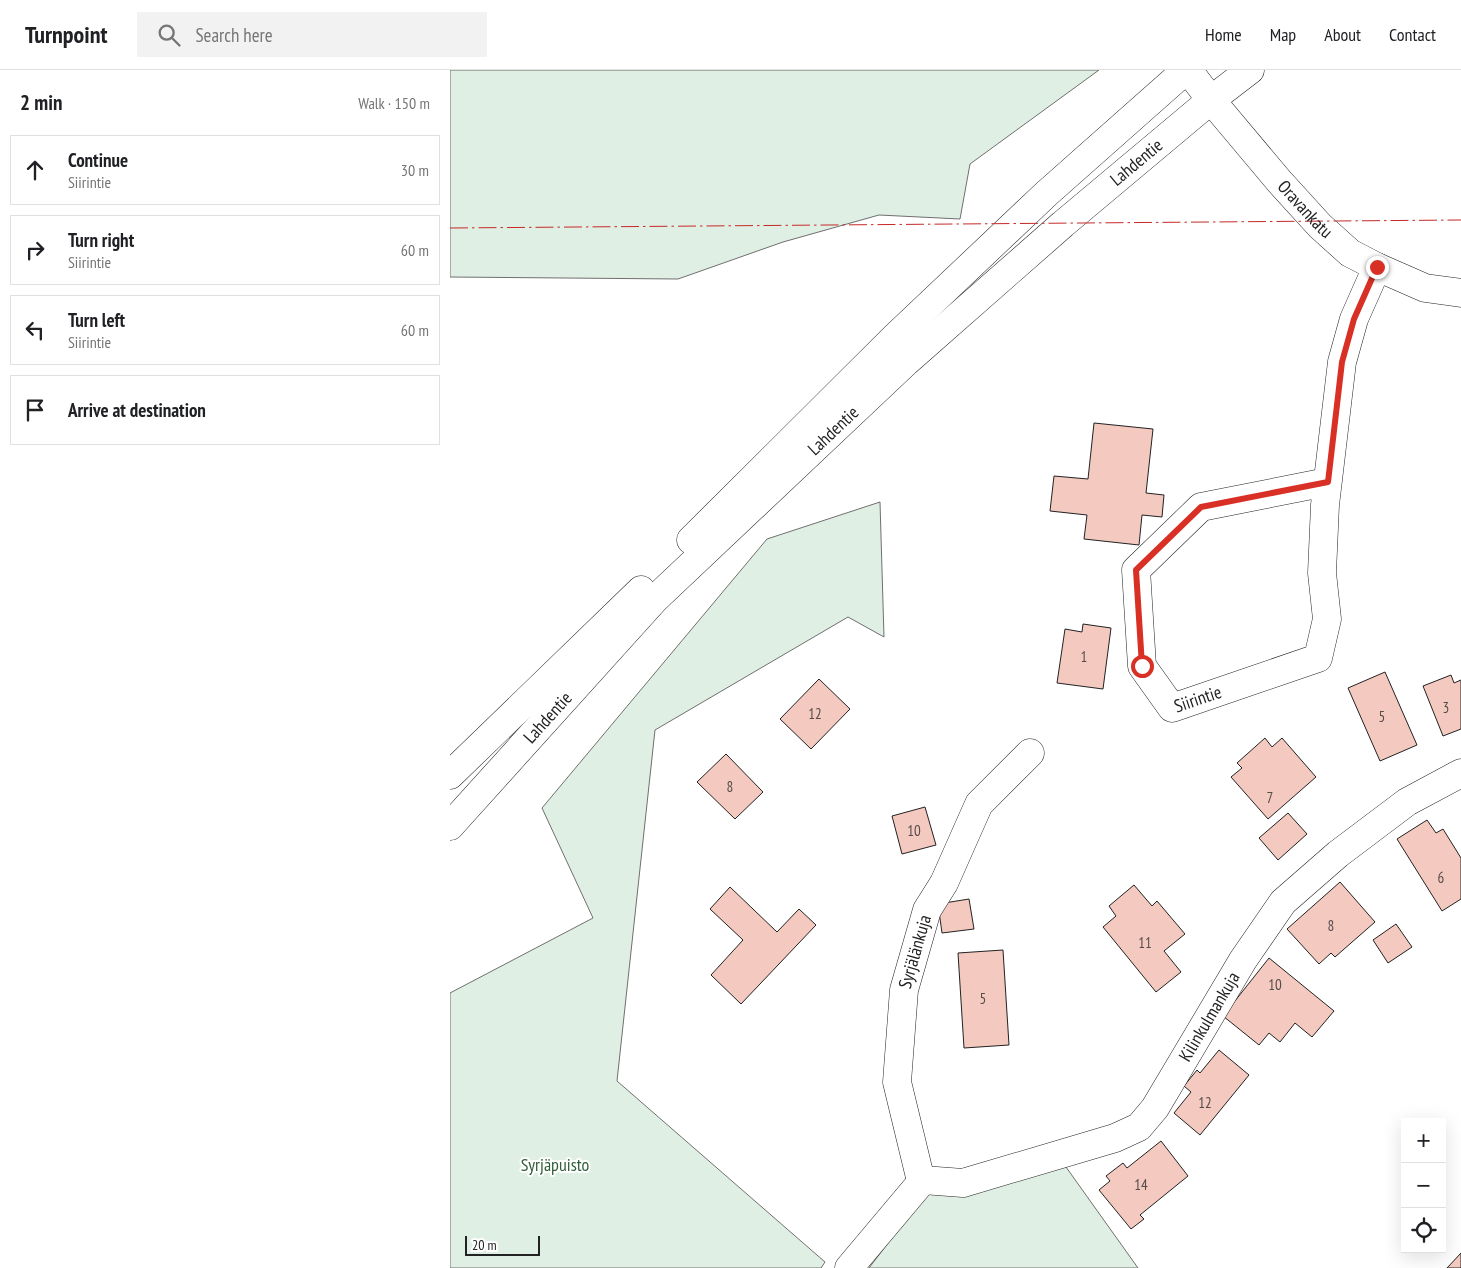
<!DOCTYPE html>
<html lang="en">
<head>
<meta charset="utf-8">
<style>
  body { margin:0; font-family:"PT Sans Narrow",sans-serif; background:#f2f2f2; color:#202124 }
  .controls { position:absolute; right:15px; bottom:15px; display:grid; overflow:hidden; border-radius:0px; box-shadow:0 5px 20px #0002 }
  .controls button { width:45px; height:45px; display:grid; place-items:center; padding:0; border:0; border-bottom:1px solid #e0e0e0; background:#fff; color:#202124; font:25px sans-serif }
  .scale { position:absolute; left:15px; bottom:12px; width:75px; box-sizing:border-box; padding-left:5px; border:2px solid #222; border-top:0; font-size:14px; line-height:18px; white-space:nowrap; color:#222; -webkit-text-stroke:4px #fff; paint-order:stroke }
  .stop { position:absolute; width:15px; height:15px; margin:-11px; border:4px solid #d93025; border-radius:50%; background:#fff }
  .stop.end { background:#d93025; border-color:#fff; box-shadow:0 1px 5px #0008 }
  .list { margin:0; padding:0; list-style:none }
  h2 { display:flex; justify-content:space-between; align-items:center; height:65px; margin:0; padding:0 20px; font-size:21px }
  h2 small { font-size:16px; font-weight:400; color:#757577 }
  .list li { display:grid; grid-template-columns:32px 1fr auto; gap:15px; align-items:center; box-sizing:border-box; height:70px; margin:0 10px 10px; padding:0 10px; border:1px solid #e0e0e0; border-radius:0px }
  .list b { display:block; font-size:19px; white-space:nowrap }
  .list p { margin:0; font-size:16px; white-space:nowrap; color:#757577 }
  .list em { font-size:16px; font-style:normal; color:#757577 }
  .icon { flex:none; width:28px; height:28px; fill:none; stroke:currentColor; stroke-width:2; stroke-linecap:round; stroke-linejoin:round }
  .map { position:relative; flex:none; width:1011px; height:1198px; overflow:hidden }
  header { display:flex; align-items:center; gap:30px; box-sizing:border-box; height:70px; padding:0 25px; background:#fff; border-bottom:1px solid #e0e0e0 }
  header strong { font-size:24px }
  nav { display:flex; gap:28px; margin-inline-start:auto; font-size:18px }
  .search { width:350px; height:45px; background:#f2f2f2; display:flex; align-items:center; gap:12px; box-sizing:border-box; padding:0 18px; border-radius:0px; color:#757577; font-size:19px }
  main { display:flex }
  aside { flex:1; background:#fff }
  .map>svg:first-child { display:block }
  .green { fill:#e0efe3; stroke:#6f6f6f }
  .building { fill:#f3c9c0; stroke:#222 }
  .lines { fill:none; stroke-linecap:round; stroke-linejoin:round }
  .minor-casing { stroke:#222; stroke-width:29 }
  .major-casing { stroke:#222; stroke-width:29 }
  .minor { stroke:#fff; stroke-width:28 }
  .major { stroke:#fff; stroke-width:28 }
  .power { stroke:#c62828; stroke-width:1; stroke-dasharray:18 4 2.5 4; stroke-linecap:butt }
  .route { stroke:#d93025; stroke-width:6 }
  .labels { text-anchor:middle; stroke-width:4; stroke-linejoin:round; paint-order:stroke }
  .number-label { font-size:15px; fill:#564c4a }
  .street-label { font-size:18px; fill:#222; stroke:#fff }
  .park-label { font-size:18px; fill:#2f5e38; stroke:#fff }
</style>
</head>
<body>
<header>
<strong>Turnpoint</strong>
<div class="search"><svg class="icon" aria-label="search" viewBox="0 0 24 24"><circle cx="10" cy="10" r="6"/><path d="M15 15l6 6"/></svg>Search here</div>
<nav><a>Home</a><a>Map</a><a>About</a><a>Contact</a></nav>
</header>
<main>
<aside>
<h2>2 min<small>Walk · 150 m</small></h2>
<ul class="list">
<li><svg class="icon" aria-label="ahead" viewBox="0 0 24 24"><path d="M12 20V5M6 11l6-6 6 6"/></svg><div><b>Continue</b><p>Siirintie</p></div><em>30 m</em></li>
<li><svg class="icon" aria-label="right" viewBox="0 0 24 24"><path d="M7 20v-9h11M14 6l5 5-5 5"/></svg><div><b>Turn right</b><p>Siirintie</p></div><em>60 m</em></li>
<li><svg class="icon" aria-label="left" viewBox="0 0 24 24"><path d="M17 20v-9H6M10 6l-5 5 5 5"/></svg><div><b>Turn left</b><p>Siirintie</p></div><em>60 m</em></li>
<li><svg class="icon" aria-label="arrive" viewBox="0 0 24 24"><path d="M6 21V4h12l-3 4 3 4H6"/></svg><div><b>Arrive at destination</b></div></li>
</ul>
</aside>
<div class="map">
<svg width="1011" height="1198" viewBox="0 0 1011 1198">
  <rect width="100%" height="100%" fill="#fff"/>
  <!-- green -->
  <g class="green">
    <path d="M 0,0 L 649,0 L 520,94 L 510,149 L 429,145 L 333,172 L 228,209 L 0,207 Z"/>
    <path d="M 430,432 L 434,567 L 398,547 L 205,660 L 167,1011 L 375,1192 L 371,1198 L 0,1198 L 0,923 L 143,848 L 92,738 L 317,469 Z"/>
    <path d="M 616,1097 L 688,1198 L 419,1198 L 480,1118 Z"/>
  </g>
  <!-- building -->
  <g class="building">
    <path d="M 644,353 L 703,359 L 696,423 L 714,425 L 712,447 L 692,445 L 689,475 L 634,469 L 637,445 L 600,441 L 604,406 L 638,409 Z"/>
    <path d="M 633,554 L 661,558 L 653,619 L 607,613 L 615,559 L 632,562 Z"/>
    <path d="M 935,602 L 967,675 L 930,691 L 898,618 Z"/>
    <path d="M 1001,605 L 1004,613 L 1011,610 L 1011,659 L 993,666 L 973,616 Z"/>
    <path d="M 369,609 L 400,639 L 361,679 L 330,649 Z"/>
    <path d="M 815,668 L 822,677 L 832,668 L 866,707 L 818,749 L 781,707 L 792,698 L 787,693 Z"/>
    <path d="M 276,684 L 313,722 L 285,749 L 247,712 Z"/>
    <path d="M 475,737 L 486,775 L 452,784 L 442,746 Z"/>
    <path d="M 838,743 L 857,764 L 828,790 L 809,768 Z"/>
    <path d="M 977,750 L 986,763 L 993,759 L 1011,788 L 1011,829 L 992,841 L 947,769 Z"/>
    <path d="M 890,812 L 925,852 L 885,887 L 881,883 L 869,894 L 837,859 Z"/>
    <path d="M 684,815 L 702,836 L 707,831 L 735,864 L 714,881 L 731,902 L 706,922 L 653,857 L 666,846 L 659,836 Z"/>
    <path d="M 280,817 L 327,862 L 349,839 L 366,855 L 291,934 L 261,905 L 293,870 L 260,839 Z"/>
    <path d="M 519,829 L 524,859 L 492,863 L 488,834 Z"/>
    <path d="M 946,854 L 962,877 L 938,893 L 923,870 Z"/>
    <path d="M 553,880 L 559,975 L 514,978 L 508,883 Z"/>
    <path d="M 819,888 L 884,941 L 862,967 L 845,953 L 830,972 L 819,963 L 809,975 L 773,946 Z"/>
    <path d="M 769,980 L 799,1005 L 750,1065 L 724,1043 L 741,1022 L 734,1016 L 747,1000 L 750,1003 Z"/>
    <path d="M 711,1071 L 738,1106 L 690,1145 L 694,1149 L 681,1159 L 649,1120 L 660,1111 L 656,1106 L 673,1093 L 677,1098 Z"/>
    <path d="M 1011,1183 L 1011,1198 L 997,1198 Z"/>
  </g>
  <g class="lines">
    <!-- minor casing -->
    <g class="minor-casing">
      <g id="minor">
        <path id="s1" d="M 738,0 L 761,30 L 829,111 L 870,156 L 900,183 L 927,197 L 975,218 L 1011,223"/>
        <path id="s2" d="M 877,412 L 751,437 L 686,500 L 692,596 L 722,638 L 868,588 L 877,549 L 872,503 L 875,435 L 892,292 L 904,249 L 927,197"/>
        <path id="s3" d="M 473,1110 L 513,1113 L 665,1068 L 689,1057 L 705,1038 L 793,890 L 833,832 L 888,784 L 957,732 L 1011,703"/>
        <path id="s4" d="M 473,1110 L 470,1107 L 447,1012 L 454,920 L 477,840 L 494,813 L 529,734 L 580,683"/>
        <path d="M 399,1198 L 473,1110"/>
      </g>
    </g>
    <!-- major casing -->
    <g class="major-casing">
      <g id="major">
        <path d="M 241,470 L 444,268 L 596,124 L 736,0"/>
        <path d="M 0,705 L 191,520"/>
        <path id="s5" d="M 0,756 L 204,530 L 456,292 L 613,154 L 761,30 L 800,0"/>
      </g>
    </g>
    <!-- minor -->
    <use href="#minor" class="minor"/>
    <!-- major -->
    <use href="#major" class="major"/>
    <!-- power -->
    <path class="power" d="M 0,158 L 1011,150"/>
  </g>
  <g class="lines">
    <!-- route -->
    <path class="route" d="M 692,596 L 686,500 L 751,437 L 878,412 L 892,292 L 904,249 L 927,197"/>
  </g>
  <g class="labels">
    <!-- number labels -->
    <g class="number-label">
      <text x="634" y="592">1</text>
      <text x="996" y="643">3</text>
      <text x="365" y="649">12</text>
      <text x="932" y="652">5</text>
      <text x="280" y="722">8</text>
      <text x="820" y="733">7</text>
      <text x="464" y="766">10</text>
      <text x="991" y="813">6</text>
      <text x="881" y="861">8</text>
      <text x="695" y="878">11</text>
      <text x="825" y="920">10</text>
      <text x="533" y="934">5</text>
      <text x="755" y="1038">12</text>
      <text x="691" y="1120">14</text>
    </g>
    <!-- street labels -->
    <g class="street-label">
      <text dy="6" stroke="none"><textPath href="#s5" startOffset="956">Lahdentie</textPath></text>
      <text dy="6" stroke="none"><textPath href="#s1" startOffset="182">Oravankatu</textPath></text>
      <text dy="6" stroke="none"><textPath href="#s5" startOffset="551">Lahdentie</textPath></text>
      <text dy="6" stroke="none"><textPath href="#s2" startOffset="394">Siirintie</textPath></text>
      <text dy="6" stroke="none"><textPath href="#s5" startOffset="146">Lahdentie</textPath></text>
      <text dy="6" stroke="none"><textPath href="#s4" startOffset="234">Syrjälänkuja</textPath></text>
      <text dy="6" stroke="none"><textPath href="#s3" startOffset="356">Kilinkulmankuja</textPath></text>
    </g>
    <!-- park labels -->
    <g class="park-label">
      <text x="105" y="1101">Syrjäpuisto</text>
    </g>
  </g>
</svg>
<div class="controls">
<button>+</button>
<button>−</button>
<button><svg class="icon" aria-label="locate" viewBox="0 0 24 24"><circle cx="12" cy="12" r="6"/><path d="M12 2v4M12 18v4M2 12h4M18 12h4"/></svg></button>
</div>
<div class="scale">20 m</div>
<div class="stop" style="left:692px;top:596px"></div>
<div class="stop end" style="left:927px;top:197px"></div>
</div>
</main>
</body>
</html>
